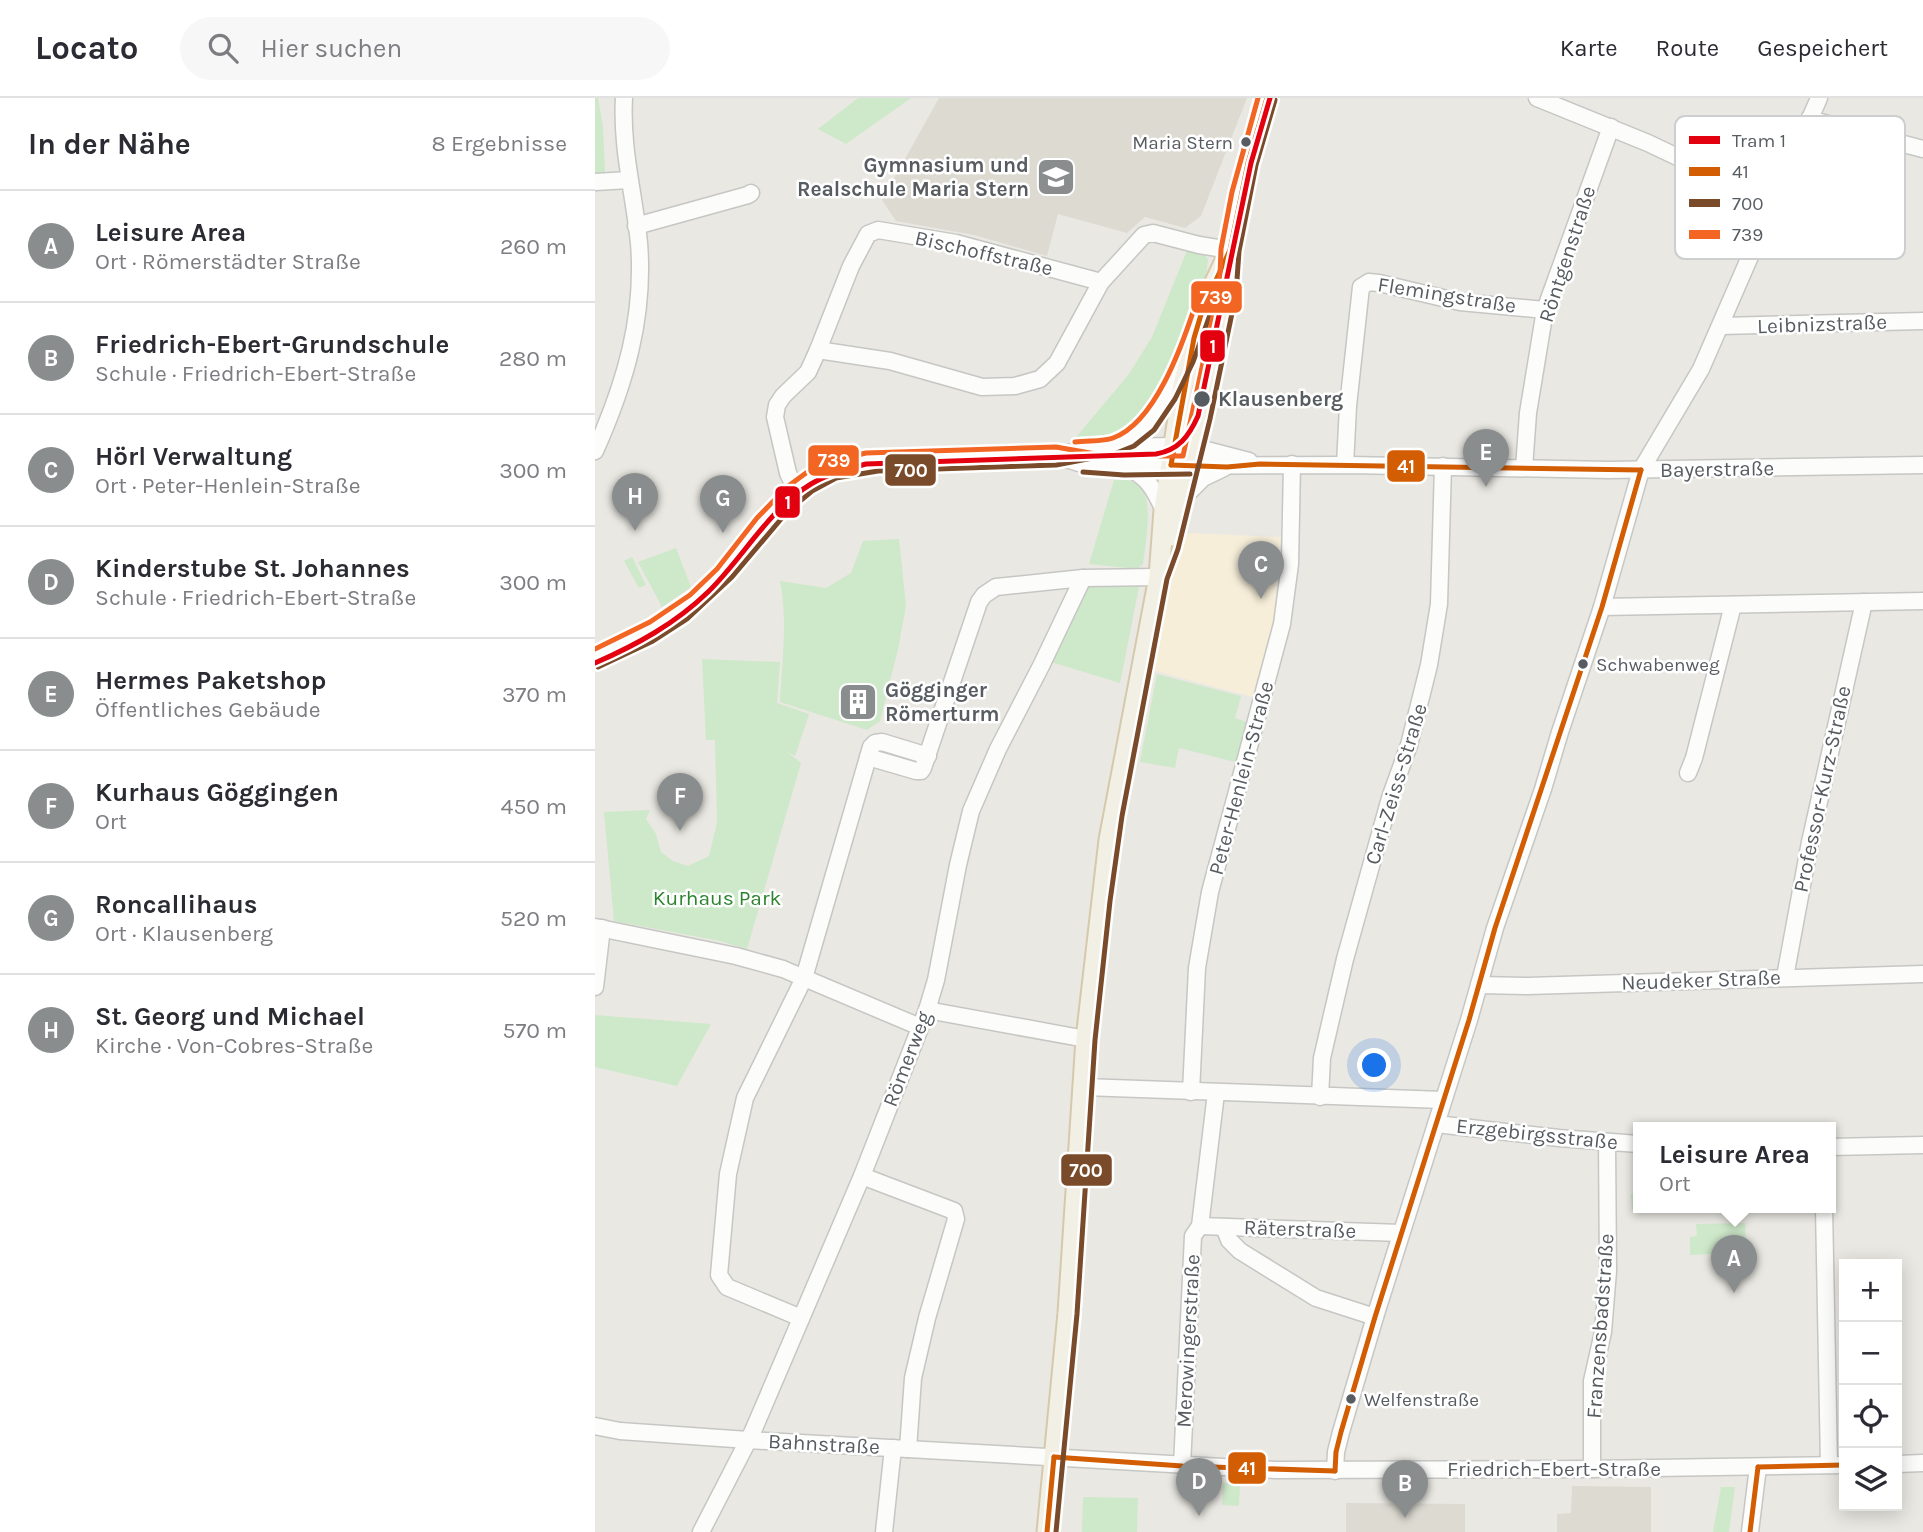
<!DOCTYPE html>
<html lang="de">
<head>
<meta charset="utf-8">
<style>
  body { margin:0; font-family:Karla,sans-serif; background:#f7f7f7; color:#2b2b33 }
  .controls { position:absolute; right:21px; bottom:21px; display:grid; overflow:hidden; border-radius:0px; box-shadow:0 4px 18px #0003 }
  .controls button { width:63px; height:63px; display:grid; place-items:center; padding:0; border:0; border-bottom:2px solid #e1e1e2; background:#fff; color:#2b2b33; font:35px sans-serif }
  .you { position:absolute; left:780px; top:968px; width:24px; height:24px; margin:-18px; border:5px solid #fff; border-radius:50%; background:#1a73e8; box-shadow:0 0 0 10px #1a73e833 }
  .badge { display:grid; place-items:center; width:46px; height:46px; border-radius:50%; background:#8a8d8e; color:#fff; font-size:23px; font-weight:700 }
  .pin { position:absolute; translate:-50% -58px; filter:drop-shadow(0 2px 4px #0008) }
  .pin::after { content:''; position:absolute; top:37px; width:24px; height:21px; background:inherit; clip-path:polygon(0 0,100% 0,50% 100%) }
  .popup { position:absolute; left:1038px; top:1024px; width:203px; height:91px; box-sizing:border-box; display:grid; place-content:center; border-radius:0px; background:#fff; filter:drop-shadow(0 2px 5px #0005); font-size:23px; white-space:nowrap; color:#7c7c81 }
  .popup b { font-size:26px; color:#2b2b33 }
  .popup::after { content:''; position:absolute; left:50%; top:100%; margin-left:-14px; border:14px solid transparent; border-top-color:#fff }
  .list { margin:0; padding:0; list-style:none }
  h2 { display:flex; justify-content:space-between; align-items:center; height:91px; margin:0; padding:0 28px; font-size:30px }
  h2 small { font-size:23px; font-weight:400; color:#7c7c81 }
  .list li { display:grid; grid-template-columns:46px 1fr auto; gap:21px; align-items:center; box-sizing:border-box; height:112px; padding:0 28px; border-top:2px solid #e1e1e2 }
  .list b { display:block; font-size:26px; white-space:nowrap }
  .list p { margin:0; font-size:23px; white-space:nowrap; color:#7c7c81 }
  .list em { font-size:23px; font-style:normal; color:#7c7c81 }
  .icon { flex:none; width:38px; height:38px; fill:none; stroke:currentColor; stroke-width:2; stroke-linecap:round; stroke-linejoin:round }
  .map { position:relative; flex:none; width:1328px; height:1434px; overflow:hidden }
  header { display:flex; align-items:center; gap:42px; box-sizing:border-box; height:98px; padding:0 35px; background:#fff; border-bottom:2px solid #e1e1e2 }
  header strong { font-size:33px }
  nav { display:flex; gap:38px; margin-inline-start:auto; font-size:24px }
  .search { width:490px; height:63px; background:#f7f7f7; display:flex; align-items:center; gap:18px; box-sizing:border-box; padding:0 24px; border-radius:38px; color:#7c7c81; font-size:26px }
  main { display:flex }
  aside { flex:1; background:#fff }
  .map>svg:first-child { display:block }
  .commercial { fill:#f6eed9 }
  .education { fill:#dcdad1 }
  .green { fill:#cee8ca }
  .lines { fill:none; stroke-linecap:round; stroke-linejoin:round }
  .minor-casing { stroke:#c6c6c4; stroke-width:19 }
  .major-casing { stroke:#d5c9ad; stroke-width:23 }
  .minor { stroke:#fcfcfb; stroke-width:16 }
  .major { stroke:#f2efe5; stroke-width:19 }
  .bus-1-casing { stroke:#fff; stroke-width:10 }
  .bus-2-casing { stroke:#fff; stroke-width:10 }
  .bus-3-casing { stroke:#fff; stroke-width:10 }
  .bus-1 { stroke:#d35d03; stroke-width:5 }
  .bus-2 { stroke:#7a4b2a; stroke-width:5 }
  .bus-3 { stroke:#f26522; stroke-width:5 }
  .tram-1-casing { stroke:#fff; stroke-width:10 }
  .tram-1 { stroke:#e3000f; stroke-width:5 }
  .bus-dot { fill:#575c61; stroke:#fff; stroke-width:2.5 }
  .labels { text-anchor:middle; stroke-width:5; stroke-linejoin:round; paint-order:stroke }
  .bus-label { font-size:19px; fill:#575c61; stroke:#fff; text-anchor:start }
  .poi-label { font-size:21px; font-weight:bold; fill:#575c61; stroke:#fff; text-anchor:end }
  .street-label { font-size:21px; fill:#575c61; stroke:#fff }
  .stop-label { font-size:21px; font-weight:bold; fill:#575c61; stroke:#fff; text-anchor:start }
  .park-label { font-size:21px; fill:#2c852e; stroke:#fff }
  .key { fill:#fff; stroke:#cdced0; stroke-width:2 }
  .key-label { font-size:19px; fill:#575c61 }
  .line-badge { stroke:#fff; stroke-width:2.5 }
  .badge-label { font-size:19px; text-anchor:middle; font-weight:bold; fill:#fff }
</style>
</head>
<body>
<header>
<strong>Locato</strong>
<div class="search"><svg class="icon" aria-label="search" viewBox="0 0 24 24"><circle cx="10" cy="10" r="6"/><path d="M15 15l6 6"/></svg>Hier suchen</div>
<nav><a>Karte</a><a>Route</a><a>Gespeichert</a></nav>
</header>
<main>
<aside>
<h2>In der Nähe<small>8 Ergebnisse</small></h2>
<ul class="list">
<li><span class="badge">A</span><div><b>Leisure Area</b><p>Ort · Römerstädter Straße</p></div><em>260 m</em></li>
<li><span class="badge">B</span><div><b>Friedrich-Ebert-Grundschule</b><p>Schule · Friedrich-Ebert-Straße</p></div><em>280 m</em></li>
<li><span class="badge">C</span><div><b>Hörl Verwaltung</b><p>Ort · Peter-Henlein-Straße</p></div><em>300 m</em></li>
<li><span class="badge">D</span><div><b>Kinderstube St. Johannes</b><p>Schule · Friedrich-Ebert-Straße</p></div><em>300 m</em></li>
<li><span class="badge">E</span><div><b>Hermes Paketshop</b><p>Öffentliches Gebäude</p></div><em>370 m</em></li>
<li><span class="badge">F</span><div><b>Kurhaus Göggingen</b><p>Ort</p></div><em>450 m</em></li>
<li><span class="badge">G</span><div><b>Roncallihaus</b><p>Ort · Klausenberg</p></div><em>520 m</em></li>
<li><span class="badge">H</span><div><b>St. Georg und Michael</b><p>Kirche · Von-Cobres-Straße</p></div><em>570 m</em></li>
</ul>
</aside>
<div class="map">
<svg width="1328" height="1434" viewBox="0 0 1328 1434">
  <rect width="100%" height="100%" fill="#eae8e2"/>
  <!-- commercial -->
  <path class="commercial" d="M 590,435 L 686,439 L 678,534 L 661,600 L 557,572 L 562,540 Z"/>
  <!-- education -->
  <g class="education">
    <path d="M 344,0 L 652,0 L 606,118 L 590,130 L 550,119 L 532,135 L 463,116 L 452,158 L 379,137 L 301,123 L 287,102 Z"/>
    <path d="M 977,1388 L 1056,1389 L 1056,1434 L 962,1434 L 962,1416 L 976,1415 Z"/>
    <path d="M 751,1405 L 870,1406 L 870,1434 L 751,1434 Z"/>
  </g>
  <!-- green -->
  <g class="green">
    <path d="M 0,0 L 3,0 L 8,29 L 10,76 L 0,77 Z"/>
    <path d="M 263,0 L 316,0 L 251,46 L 223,31 Z"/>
    <path d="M 593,150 L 605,153 L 613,161 L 610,190 L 578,276 L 561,307 L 526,340 L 504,345 L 476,345 L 534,276 L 557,239 Z"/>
    <path d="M 519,382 C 526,382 535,381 541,385 C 561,395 550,447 548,466 L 542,471 L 494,466 Z"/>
    <path d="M 304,441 L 311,508 L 303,551 L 285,623 L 272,632 L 185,604 C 187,563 193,524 185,483 L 231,490 L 256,475 L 268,443 Z"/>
    <path d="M 81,450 L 96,489 L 67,509 L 43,464 Z"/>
    <path d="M 37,459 L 51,487 L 44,490 L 29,463 Z"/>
    <path d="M 545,484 L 525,585 L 453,563 L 491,485 Z"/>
    <path d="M 107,561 L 185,564 L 182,605 L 214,616 L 200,658 L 191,653 L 206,665 L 152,851 L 125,843 L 19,823 L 9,714 L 55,712 L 51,721 L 61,736 L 66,754 L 78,763 L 93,768 L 114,758 L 122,724 L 120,642 L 111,642 Z"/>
    <path d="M 562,576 L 646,598 L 640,620 L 654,625 L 644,665 L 584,650 L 580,670 L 545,664 Z"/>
    <path d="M 0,917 L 116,926 L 82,988 L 0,969 Z"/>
    <path d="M 1036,1096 L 1043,1096 L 1043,1109 L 1205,1111 L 1037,1112 Z"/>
    <path d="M 1150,1125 L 1151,1143 L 1155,1144 L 1155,1157 L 1134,1157 L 1132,1155 L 1095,1157 L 1095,1139 L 1102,1138 L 1101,1126 Z"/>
    <path d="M 628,1385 L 645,1386 L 644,1408 L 627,1407 Z"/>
    <path d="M 1126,1389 L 1140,1389 L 1134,1434 L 1118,1434 Z"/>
    <path d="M 488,1399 L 543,1400 L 542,1434 L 487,1434 Z"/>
  </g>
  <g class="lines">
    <!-- minor casing -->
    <g class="minor-casing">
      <g id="minor">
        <path d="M 942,0 L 1053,45 L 1095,65 L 1175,113"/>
        <path d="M 1214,21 L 1328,51"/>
        <path d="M 0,84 L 34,82"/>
        <path d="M 41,128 L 153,97 L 156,95"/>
        <path d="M 1126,228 L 1328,223"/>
        <path d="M 223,252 L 295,263 L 387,289 L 420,288 L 445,281 L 462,265 L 506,184 L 549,137 L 558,135 L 604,147 L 635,152"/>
        <path d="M 523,347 C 561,325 570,299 589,261"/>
        <path d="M 0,353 C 30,286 50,219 44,145 C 39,95 26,50 29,0"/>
        <path d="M 461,358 L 484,365 L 529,368 L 754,367 L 1014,372 L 1328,367"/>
        <path d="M 750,367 L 753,308 L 766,189 L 774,184 L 784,185 L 865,204 L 950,212"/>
        <path d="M 531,369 C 553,378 559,392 569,412"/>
        <path d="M 929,370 L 933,315 L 950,212 L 1016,29"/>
        <path d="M 201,392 L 193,375 L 180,319 L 182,307 L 188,298 L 213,274 L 223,252 L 256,168 L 273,136 L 283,132 L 361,145 L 506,184"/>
        <path d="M 586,402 L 608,380 L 629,370"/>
        <path d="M 1007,509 L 1328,503"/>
        <path d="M 0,561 C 43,543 79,524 113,492 C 155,453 179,395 235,373 C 246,368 259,367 271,364 L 461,358 L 495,350 L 575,348 L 600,349 L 654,363"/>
        <path d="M 273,659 L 321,673 L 326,673 L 328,670 L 384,504 L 389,497 L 401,489 L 488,480 L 564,479"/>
        <path d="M 1093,675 L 1099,660 L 1138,507"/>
        <path d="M 0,829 L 141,858 L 188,871 L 325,929"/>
        <path d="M 1190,879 L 1215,744 L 1269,504"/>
        <path d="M 884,887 L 933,888 L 1328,876"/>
        <path d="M 0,889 L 7,830"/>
        <path d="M 332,912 L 491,941"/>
        <path d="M 489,989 L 848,1002"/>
        <path d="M 596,994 L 602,870 L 615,794 L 687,526 L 695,466 L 697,366"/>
        <path d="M 725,999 L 727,960 L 750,861 L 795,700 L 814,647 L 834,567 L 844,506 L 848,368"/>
        <path d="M 841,1026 L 964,1040 L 1043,1046"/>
        <path d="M 1235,1049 L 1328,1047"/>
        <path d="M 267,1078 L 359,1113 L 361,1121 L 332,1220 L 318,1280 L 313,1351"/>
        <path d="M 1229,1109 L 1234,1367"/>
        <path d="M 605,1128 L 806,1135"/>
        <path d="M 629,1129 L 634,1142 L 645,1153 L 721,1200 L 780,1219"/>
        <path d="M 206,1220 L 132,1189 L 124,1177 L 133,1076 L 150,1000 L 209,880 L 276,649 L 280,645 L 287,644 L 333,658"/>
        <path d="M 0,1328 L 25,1333 L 153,1342 L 681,1372 L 997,1371 L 1249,1367"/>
        <path d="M 1302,1366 L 1328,1365"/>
        <path d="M 587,1368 L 598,1138 L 605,1128 L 621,995"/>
        <path d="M 997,1371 L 997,1283 L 1008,1234 L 1013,1173 L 1012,1044"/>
        <path d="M 740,1373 L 741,1354 L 746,1334 L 780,1219 L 874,922 L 900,830 L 948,691 L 965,634 L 1007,509 L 1046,372 L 1106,271 L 1224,0"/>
        <path d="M 106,1434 L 158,1333 L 267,1078 L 332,912 L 341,882 L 363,767 L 376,713 L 403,651 L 446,568 L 488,480"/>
        <path d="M 289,1434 L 298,1350"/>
        <path d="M 1155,1434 L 1163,1369"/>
      </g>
    </g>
    <!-- major casing -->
    <g class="major-casing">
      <g id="major">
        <path d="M 577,438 L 607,319 L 627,220 L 634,179 L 635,152 L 646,96 L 672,0"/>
        <path d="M 452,1434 L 473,1215 L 491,941 L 514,742 L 564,479 L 569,412 L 588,287 L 608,210 L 635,152"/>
      </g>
    </g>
    <!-- minor -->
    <use href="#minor" class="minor"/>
    <!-- major -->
    <use href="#major" class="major"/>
    <!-- bus-1 casing -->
    <g class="bus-1-casing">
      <g id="bus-1">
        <path d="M 576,367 L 632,369 L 665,366 L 1046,372"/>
        <path d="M 576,367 L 599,240 L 608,210 L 635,152 L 653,65 L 672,0"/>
        <path d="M 459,1359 L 587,1368 L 740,1373"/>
        <path d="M 1163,1369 L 1249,1367"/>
        <path d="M 740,1373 L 741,1354 L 746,1334 L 780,1219 L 874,922 L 900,830 L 1007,509 L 1046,372"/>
        <path d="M 452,1434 L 459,1359"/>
        <path d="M 1155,1434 L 1163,1369"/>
      </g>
    </g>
    <!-- bus-2 casing -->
    <g class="bus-2-casing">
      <g id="bus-2">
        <path d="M 488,374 L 529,377 L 595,376"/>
        <path d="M 3,569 L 58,543 L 92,521 L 137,479 L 192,414 L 217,393 L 241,380 L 283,373 L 461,367 L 519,356 L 539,348 L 559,332 L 580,301 L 598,264 L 616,214"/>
        <path d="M 461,1434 L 482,1216 L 500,942 L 515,803 L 527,718 L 572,481 L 583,451 L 615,321 L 641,196 L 644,153 L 661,67 L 680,2"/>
      </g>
    </g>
    <!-- bus-3 casing -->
    <g class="bus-3-casing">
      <g id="bus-3">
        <path d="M 480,344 C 492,342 507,344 518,340 C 560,325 587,248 600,208"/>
        <path d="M 0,551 L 55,524 L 95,497 L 122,471 L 162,420 L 192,389 L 211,375 L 237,363 L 271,355 L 461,349 L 512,358 L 588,358 L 618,218 L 625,178 L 626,151 L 637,94 L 663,0"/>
      </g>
    </g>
    <!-- bus-1 -->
    <use href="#bus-1" class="bus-1"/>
    <!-- bus-2 -->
    <use href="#bus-2" class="bus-2"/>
    <!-- bus-3 -->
    <use href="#bus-3" class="bus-3"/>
    <!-- tram-1 casing -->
    <g class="tram-1-casing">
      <path id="tram-1" d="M 0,565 C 41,547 80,526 113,494 C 148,460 173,412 216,386 C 233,376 252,371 271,366 L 561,356 C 584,352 594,338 603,318 L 656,65 L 675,0"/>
    </g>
    <!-- tram-1 -->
    <use href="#tram-1" class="tram-1"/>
  </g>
  <!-- icons -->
  <defs>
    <g id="school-square" transform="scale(2.0125)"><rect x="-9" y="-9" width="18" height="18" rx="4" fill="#8a8d8e" stroke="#fff"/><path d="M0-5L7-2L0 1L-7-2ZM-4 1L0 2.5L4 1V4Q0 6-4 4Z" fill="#fff"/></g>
    <g id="building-square" transform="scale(2.0125)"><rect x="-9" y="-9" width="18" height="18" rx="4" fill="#8a8d8e" stroke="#fff"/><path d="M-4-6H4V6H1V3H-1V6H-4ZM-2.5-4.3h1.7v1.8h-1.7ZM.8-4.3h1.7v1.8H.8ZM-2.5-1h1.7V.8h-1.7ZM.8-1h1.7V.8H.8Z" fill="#fff"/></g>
  </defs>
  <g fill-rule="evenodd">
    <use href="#school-square" x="461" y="79"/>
    <use href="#building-square" x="263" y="604"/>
  </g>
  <!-- markers -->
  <g class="bus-dot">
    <circle cx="651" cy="44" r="6"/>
    <circle cx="607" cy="301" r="9"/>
    <circle cx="988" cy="566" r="6"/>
    <circle cx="756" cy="1301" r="6"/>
  </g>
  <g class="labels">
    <!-- bus labels -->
    <g class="bus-label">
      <text x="638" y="51" text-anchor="end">Maria Stern</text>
      <text x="1001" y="573">Schwabenweg</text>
      <text x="769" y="1308">Welfenstraße</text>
    </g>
    <!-- poi labels -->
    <g class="poi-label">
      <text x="434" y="74">Gymnasium und<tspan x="434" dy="24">Realschule Maria Stern</tspan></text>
      <text x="290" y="599" text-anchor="start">Gögginger<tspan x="290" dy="24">Römerturm</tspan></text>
    </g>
    <!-- street labels -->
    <g class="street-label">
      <text transform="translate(389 155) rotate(13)" y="7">Bischoffstraße</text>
      <text transform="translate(972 156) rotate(-72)" y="7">Röntgenstraße</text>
      <text transform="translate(852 197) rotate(9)" y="7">Flemingstraße</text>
      <text transform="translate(1227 226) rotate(-2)" y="7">Leibnizstraße</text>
      <text transform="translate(1122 371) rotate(-1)" y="7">Bayerstraße</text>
      <text transform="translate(646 680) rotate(-75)" y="7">Peter-Henlein-Straße</text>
      <text transform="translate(801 686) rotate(-73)" y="7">Carl-Zeiss-Straße</text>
      <text transform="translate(1227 691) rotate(-78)" y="7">Professor-Kurz-Straße</text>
      <text transform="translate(1106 882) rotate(-2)" y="7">Neudeker Straße</text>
      <text transform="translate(312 961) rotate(-69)" y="7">Römerweg</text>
      <text transform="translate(942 1036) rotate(6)" y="7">Erzgebirgsstraße</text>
      <text transform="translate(705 1131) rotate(2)" y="7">Räterstraße</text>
      <text transform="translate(1005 1228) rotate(-86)" y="7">Franzensbadstraße</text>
      <text transform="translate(593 1243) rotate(-87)" y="7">Merowingerstraße</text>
      <text transform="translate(229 1346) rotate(3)" y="7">Bahnstraße</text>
      <text x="959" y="1378">Friedrich-Ebert-Straße</text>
    </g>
    <!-- stop labels -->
    <g class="stop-label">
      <text x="623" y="308">Klausenberg</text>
    </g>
    <!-- park labels -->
    <g class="park-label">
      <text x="122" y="807">Kurhaus Park</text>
    </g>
  </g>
  <!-- legend -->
  <rect x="1080" y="18" width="230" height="143" rx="10" class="key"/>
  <rect x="1094" y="38" width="31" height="8" fill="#e3000f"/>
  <rect x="1094" y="69" width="31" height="9" fill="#d35d03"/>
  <rect x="1094" y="101" width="31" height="8" fill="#7a4b2a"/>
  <rect x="1094" y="132" width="31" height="9" fill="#f26522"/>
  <g class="key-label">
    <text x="1137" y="49">Tram 1</text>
    <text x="1137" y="80">41</text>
    <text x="1137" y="112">700</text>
    <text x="1137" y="143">739</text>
  </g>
  <g class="line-badge">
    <rect x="595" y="182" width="53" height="34" rx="7" fill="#f26522"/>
    <rect x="604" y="231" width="27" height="34" rx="7" fill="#e3000f"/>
    <rect x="212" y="346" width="53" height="33" rx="7" fill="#f26522"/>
    <rect x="791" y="351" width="40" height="34" rx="7" fill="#d35d03"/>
    <rect x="289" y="355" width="53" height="34" rx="7" fill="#7a4b2a"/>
    <rect x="179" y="387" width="27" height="34" rx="7" fill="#e3000f"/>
    <rect x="465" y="1055" width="53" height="34" rx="7" fill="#7a4b2a"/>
    <rect x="632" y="1353" width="40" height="34" rx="7" fill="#d35d03"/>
  </g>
  <g class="badge-label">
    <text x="621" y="206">739</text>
    <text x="618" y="255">1</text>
    <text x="239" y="369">739</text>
    <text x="811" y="375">41</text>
    <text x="316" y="379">700</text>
    <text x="193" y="411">1</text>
    <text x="491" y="1079">700</text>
    <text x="652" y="1377">41</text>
  </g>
</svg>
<div class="controls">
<button>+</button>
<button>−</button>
<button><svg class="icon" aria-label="locate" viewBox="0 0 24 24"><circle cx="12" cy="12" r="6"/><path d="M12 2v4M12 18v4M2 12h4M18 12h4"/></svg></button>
<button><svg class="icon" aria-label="layers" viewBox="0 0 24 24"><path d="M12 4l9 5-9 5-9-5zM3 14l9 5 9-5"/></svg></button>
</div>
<div class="you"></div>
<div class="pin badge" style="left:1139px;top:1195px">A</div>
<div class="popup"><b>Leisure Area</b>Ort</div>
<div class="pin badge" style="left:810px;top:1420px">B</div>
<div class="pin badge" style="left:666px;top:501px">C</div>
<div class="pin badge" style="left:604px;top:1418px">D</div>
<div class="pin badge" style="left:891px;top:389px">E</div>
<div class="pin badge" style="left:85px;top:733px">F</div>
<div class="pin badge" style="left:128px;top:435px">G</div>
<div class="pin badge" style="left:40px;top:433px">H</div>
</div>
</main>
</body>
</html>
